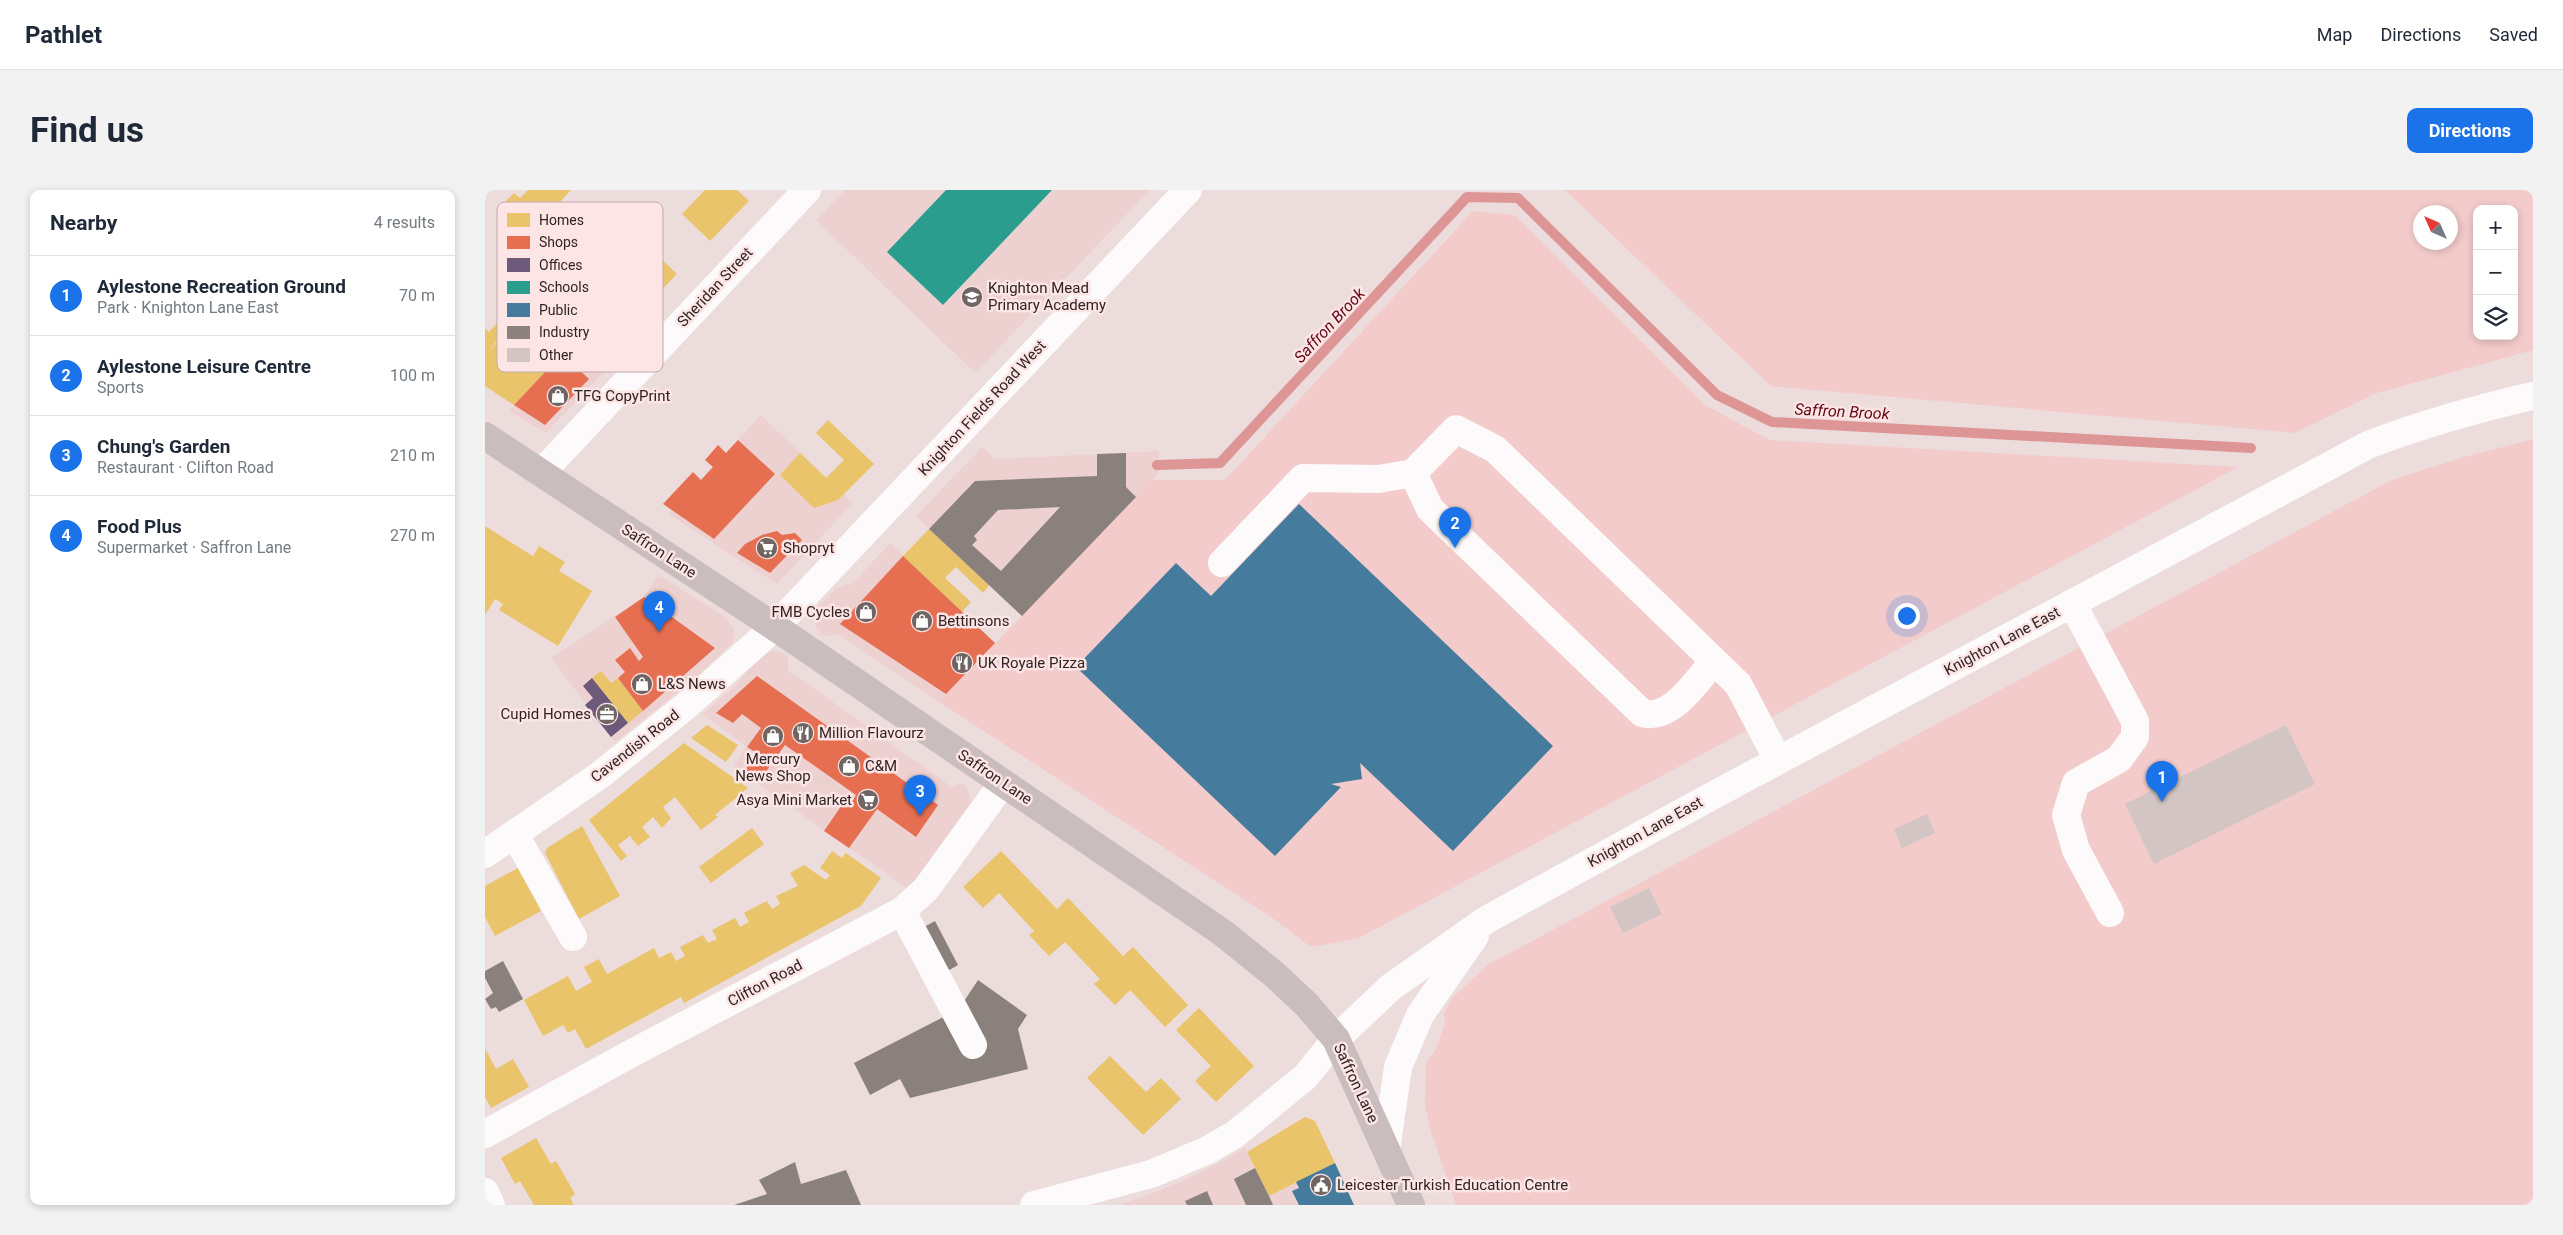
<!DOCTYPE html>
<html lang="en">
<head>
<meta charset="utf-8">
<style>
  body { margin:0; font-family:Roboto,sans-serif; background:#f2f2f3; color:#1f2937 }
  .controls { position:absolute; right:15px; top:15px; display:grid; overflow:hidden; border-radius:10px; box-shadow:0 2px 8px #0003 }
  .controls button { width:45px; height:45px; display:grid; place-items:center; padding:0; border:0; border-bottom:1px solid #e0e1e3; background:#fff; color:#1f2937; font:25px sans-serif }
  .compass { position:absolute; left:1928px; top:15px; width:45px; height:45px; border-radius:50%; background:#fff; box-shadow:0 2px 8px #0003; rotate:315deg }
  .you { position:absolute; left:1421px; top:425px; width:18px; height:18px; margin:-12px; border:4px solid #fff; border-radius:50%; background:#1a73e8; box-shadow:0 0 0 8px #1a73e833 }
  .badge { display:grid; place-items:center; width:32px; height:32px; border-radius:50%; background:#1a73e8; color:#fff; font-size:16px; font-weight:700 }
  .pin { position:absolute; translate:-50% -41px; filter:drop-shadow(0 1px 2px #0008) }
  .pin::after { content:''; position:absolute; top:26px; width:18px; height:15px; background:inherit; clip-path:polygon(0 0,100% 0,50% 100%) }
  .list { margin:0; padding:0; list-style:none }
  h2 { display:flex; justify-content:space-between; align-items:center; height:65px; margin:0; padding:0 20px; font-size:21px }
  h2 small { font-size:16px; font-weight:400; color:#747a83 }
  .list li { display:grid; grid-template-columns:32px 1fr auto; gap:15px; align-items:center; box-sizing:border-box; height:80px; padding:0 20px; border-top:1px solid #e0e1e3 }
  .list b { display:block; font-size:19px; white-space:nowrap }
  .list p { margin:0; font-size:16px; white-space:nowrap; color:#747a83 }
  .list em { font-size:16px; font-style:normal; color:#747a83 }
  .icon { flex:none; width:28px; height:28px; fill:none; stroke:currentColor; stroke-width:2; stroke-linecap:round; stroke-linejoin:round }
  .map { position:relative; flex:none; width:2048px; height:1015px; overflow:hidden; border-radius:10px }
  header { display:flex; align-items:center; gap:30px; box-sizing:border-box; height:70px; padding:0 25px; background:#fff; border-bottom:1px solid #e0e1e3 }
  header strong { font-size:24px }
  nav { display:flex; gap:28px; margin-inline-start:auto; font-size:18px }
  .intro { display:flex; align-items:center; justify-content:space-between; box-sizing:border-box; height:120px; padding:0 30px }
  h1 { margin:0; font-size:35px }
  .button { padding:12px 22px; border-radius:10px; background:#1a73e8; color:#fff; font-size:18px; font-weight:700 }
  main { display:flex; gap:30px; padding:0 30px }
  aside { flex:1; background:#fff; border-radius:10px; box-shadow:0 2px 8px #0003 }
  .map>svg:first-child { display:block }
  .built { fill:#ecd1d0 }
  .green { fill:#f3cbca; fill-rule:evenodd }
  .homes { fill:#e9c46a }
  .shops { fill:#e76f51 }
  .offices { fill:#6d597a }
  .schools { fill:#2a9d8f }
  .public { fill:#457b9d }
  .industry { fill:#8a817c; fill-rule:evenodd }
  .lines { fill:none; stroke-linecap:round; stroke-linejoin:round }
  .stream { stroke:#dd9595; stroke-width:10 }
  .building { fill:#d2c5c4 }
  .minor { stroke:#fcfafa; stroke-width:28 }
  .major { stroke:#c9bdbd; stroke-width:28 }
  .labels { text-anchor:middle; stroke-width:5; stroke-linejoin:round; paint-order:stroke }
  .street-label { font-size:15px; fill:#2f2424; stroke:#fce5e4 }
  .poi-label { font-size:15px; fill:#2f2424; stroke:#fce5e4; text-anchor:start }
  .water-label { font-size:16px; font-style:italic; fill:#620716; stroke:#fce5e4 }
  .key { fill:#fce5e4; stroke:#beabaa; stroke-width:1 }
  .key-label { font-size:14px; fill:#2f2424 }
</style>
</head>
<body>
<header>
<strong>Pathlet</strong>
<nav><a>Map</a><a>Directions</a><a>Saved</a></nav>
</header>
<div class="intro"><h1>Find us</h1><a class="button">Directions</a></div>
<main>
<aside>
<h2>Nearby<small>4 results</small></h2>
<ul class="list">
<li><span class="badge">1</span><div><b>Aylestone Recreation Ground</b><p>Park · Knighton Lane East</p></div><em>70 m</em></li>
<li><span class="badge">2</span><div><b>Aylestone Leisure Centre</b><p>Sports</p></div><em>100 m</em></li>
<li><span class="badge">3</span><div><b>Chung's Garden</b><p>Restaurant · Clifton Road</p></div><em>210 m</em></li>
<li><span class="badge">4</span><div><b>Food Plus</b><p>Supermarket · Saffron Lane</p></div><em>270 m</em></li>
</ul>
</aside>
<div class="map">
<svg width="2048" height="1015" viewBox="0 0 2048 1015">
  <rect width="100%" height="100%" fill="#ecdddc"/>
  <!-- built -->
  <g class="built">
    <path d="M 360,0 L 665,0 L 490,183 L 331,30 Z"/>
    <path d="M 120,119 L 150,149 L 61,243 L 24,221 Z"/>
    <path d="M 276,225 L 368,313 L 292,394 L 183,324 Z"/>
    <path d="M 497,257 L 510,269 L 674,261 L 674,283 L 537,426 L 431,326 Z"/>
    <path d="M 405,353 L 510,453 L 454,512 L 353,444 L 339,446 L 331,439 L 329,421 L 351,398 L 368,393 Z"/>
    <path d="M 173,385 L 241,427 L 248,438 L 249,446 L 247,453 L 214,485 L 130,552 L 66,468 L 159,407 Z"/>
    <path d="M 287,461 L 296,462 L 303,466 L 303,480 L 467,597 L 477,593 L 482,596 L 487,615 L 423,699 L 248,576 L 262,557 L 218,524 L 253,493 L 269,470 Z"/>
    <path d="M 760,958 L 784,1006 L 850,973 L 869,1015 L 635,1015 L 691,994 L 740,970 Z"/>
  </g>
  <!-- green -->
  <g class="green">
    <path d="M 1080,0 L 2048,0 L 2048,160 L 1889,204 L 1810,243 L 1286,196 ZM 1992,19 L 2029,19 L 2029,146 L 1992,146 ZM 1966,22 L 1966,52 L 1936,52 L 1936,22 Z"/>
    <path d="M 988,21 L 1029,25 L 1220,215 L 1285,250 L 1753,277 L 874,748 L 826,757 L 786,727 L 454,512 L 667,290 L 740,290 Z"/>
    <path d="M 2048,249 L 2048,1015 L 971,1015 L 947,945 L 940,916 L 941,873 L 951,859 L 960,833 L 959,823 L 968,807 L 1004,774 L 1907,290 L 1979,267 Z"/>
  </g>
  <!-- homes -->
  <g class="homes">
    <path d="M 43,0 L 86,0 L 48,41 L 19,13 L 29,3 L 35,8 Z"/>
    <path d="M 220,0 L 252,0 L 264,11 L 225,51 L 197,24 Z"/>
    <path d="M 164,57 L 192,84 L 153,124 L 125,97 Z"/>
    <path d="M 37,125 L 43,132 L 24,152 L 37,164 L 49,151 L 58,159 L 74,141 L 79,146 L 69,156 L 77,164 L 29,215 L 0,196 L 0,138 L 4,142 L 17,128 L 25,135 L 2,163 Z"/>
    <path d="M 343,230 L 389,274 L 353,310 L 329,318 L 295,285 L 315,263 L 341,288 L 359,270 L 331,243 Z"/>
    <path d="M 0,336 L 48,366 L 54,356 L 80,372 L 74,381 L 107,401 L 73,456 L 14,420 L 18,414 L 10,409 L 0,425 Z"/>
    <path d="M 444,339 L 504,395 L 498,403 L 471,377 L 460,388 L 486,412 L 477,422 L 418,366 Z"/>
    <path d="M 116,481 L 126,493 L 133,488 L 158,521 L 143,533 L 107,488 Z"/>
    <path d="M 222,535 L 253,555 L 241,572 L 206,548 Z"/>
    <path d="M 199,553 L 263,598 L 230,625 L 233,627 L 216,640 L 190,607 L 178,617 L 186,628 L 177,638 L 168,627 L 157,637 L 165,647 L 153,656 L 145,646 L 133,655 L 142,666 L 136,671 L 104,630 Z"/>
    <path d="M 97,636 L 135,706 L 94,729 L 60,663 L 62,658 Z"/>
    <path d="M 267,638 L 279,654 L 226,693 L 214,677 Z"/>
    <path d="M 347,661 L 357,668 L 361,663 L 396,688 L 376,716 L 199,813 L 196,807 L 101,859 L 90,839 L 83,843 L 78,835 L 58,846 L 39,810 L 83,786 L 91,801 L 107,792 L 99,777 L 114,769 L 122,784 L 169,758 L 174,768 L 186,762 L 191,771 L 200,766 L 195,757 L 218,745 L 223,753 L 232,749 L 227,740 L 250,728 L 255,737 L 264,732 L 259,723 L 270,717 L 282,711 L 287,719 L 295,714 L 291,706 L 313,696 L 305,683 L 319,675 L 341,690 L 345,685 L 335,678 Z"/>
    <path d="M 516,661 L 572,719 L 583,708 L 638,766 L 648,757 L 703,815 L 680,837 L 645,800 L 630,815 L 609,794 L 615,789 L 580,752 L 564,766 L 544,745 L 549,741 L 514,703 L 498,718 L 478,697 Z"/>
    <path d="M 33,678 L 56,721 L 10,746 L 0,727 L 0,696 Z"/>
    <path d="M 714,818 L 769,876 L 731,912 L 710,891 L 726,876 L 691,840 Z"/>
    <path d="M 0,858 L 11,879 L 28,869 L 44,897 L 6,918 L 0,907 Z"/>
    <path d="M 625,866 L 661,902 L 676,888 L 696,909 L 658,945 L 602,888 Z"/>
    <path d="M 820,927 L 830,931 L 850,973 L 784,1006 L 762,962 Z"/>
    <path d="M 51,948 L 66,974 L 71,971 L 90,1004 L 85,1008 L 89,1015 L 49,1015 L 35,991 L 30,994 L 16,968 Z"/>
  </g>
  <!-- shops -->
  <g class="shops">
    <path d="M 77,164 L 104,189 L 60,235 L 29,215 Z"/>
    <path d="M 253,250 L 290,284 L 229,349 L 178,314 L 208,282 L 216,290 L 228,277 L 220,270 L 233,255 L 241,263 Z"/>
    <path d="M 292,341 L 297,345 L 310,343 L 317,350 L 285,383 L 252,363 L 260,354 L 277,345 Z"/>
    <path d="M 418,366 L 510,453 L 461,504 L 355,434 Z"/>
    <path d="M 159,407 L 230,458 L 158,521 L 133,488 L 140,482 L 130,470 L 145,458 L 154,471 L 158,467 L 130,427 Z"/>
    <path d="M 272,486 L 453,615 L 431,647 L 392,619 L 364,658 L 339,641 L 357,615 L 362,618 L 371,605 L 300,555 L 275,590 L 260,580 L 272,563 L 262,557 L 276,538 L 257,524 L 248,533 L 231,523 Z"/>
  </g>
  <!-- offices -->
  <path class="offices" d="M 107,488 L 143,533 L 126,547 L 100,515 L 108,508 L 98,496 Z"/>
  <!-- schools -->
  <path class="schools" d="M 461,0 L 567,0 L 458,115 L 402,62 Z"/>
  <!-- public -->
  <g class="public">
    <path d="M 814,314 L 1068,556 L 968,661 L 875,573 L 877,589 L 846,594 L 856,597 L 790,666 L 591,477 L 691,373 L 726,406 Z"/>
    <path d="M 850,973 L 869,1015 L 814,1015 L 807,1001 L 814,998 L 811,992 Z"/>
  </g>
  <!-- industry -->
  <g class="industry">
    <path d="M 641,263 L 641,297 L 651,307 L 537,426 L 444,339 L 490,291 L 612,286 L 612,264 ZM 575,317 L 516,381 L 487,355 L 492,350 L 489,346 L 513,320 Z"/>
    <path d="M 450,731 L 473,775 L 459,783 L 428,743 Z"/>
    <path d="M 18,771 L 38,809 L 14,822 L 11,817 L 6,819 L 0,809 L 8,803 L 0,788 L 0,781 Z"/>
    <path d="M 493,790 L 542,825 L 533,839 L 543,879 L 425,908 L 415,889 L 385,905 L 369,873 L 474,819 Z"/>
    <path d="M 310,972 L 316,994 L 361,980 L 376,1015 L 249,1015 L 282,1004 L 274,990 Z"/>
    <path d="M 770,978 L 784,1006 L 788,1015 L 761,1015 L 749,989 Z"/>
    <path d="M 722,1001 L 728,1015 L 702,1015 L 700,1011 Z"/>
  </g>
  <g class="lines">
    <!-- stream -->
    <path class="stream" d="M 672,275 L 735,273 L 982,7 L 1033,8 L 1232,205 L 1287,232 L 1766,258"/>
  </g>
  <!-- building -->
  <g class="building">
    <path d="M 1801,535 L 1830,594 L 1669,674 L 1640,614 Z"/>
    <path d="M 1442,624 L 1450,643 L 1417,658 L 1409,639 Z"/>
    <path d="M 1164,698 L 1177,724 L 1138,743 L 1125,717 Z"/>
  </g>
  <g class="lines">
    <!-- minor -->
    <g class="minor">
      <path d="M 56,283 L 322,0"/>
      <path d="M 737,373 L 818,288 L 894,289 L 928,283"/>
      <path d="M 1587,413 L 1650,531 L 1650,547 L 1634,569 L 1591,593 L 1581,625 L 1591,660 L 1625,723"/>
      <path d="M 1229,471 C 1212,490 1186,532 1157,523 L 945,319 L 928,283 L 971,239 L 1010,259 L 1253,494 L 1293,570"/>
      <path d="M 30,645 L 88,747"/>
      <path d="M 0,664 L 115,585 L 202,515 L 290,437 L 703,0"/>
      <path d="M 417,721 L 488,855"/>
      <path d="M 0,944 L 147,863 L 417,721 L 441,699 L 518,593"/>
      <path d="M 901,960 L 913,877 L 935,825 L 990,746"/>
      <path d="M 0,1002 L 6,1015"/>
      <path d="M 549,1015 L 666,984 L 723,960 L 749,945 L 820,887 L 851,849 L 906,797 L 1001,730 L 1227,606 L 1883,255 C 1938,234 1991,219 2048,206"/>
    </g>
    <!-- major -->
    <path class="major" d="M 0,246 L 290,437 L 738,743 L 790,785 L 822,815 L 851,849 L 926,1015"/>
  </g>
  <!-- icons -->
  <defs>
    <g id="school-disc" transform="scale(1.125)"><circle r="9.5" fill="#716564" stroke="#fce5e4"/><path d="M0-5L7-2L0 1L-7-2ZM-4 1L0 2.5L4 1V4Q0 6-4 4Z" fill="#fff"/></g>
    <g id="shop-disc" transform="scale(1.125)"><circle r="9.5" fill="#716564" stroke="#fce5e4"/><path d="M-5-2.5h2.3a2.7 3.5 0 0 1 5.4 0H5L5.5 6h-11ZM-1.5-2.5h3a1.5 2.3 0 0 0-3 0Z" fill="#fff"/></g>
    <g id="supermarket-disc" transform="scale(1.125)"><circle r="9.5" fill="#716564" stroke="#fce5e4"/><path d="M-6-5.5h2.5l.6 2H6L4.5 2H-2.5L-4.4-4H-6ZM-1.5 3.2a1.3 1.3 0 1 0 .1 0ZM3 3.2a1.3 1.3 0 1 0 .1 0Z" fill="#fff"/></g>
    <g id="restaurant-disc" transform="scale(1.125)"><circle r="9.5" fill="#716564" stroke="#fce5e4"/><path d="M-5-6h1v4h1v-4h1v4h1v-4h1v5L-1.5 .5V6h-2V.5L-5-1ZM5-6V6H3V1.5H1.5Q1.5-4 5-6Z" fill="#fff"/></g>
    <g id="office-disc" transform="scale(1.125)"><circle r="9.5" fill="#716564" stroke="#fce5e4"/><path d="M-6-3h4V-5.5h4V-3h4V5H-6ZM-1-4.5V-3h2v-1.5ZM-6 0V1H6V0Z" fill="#fff"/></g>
    <g id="civic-disc" transform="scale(1.125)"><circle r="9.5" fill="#716564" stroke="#fce5e4"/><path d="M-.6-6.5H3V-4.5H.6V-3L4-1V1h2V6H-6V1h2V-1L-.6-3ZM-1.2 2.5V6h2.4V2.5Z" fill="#fff"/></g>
  </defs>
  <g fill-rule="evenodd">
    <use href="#school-disc" x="487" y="107"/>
    <use href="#shop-disc" x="73" y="206"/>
    <use href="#supermarket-disc" x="282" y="358"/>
    <use href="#shop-disc" x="381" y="422"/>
    <use href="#shop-disc" x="437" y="431"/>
    <use href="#restaurant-disc" x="477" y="473"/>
    <use href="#shop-disc" x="157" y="494"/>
    <use href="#office-disc" x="122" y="524"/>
    <use href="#restaurant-disc" x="318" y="543"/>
    <use href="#shop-disc" x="288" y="546"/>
    <use href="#shop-disc" x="364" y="576"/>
    <use href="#supermarket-disc" x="383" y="610"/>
    <use href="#civic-disc" x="836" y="995"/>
  </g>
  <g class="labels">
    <!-- street labels -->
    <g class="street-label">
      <text transform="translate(230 97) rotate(-47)" y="5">Sheridan Street</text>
      <text transform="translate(497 218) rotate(-47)" y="5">Knighton Fields Road West</text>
      <text transform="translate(174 361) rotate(33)" y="5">Saffron Lane</text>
      <text transform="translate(1517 451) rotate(-28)" y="5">Knighton Lane East</text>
      <text transform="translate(150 556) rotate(-38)" y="5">Cavendish Road</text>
      <text transform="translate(510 587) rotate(34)" y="5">Saffron Lane</text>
      <text transform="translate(1160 642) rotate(-29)" y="5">Knighton Lane East</text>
      <text transform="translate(280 793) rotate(-28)" y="5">Clifton Road</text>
      <text transform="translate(871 893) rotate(65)" y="5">Saffron Lane</text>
    </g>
    <!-- poi labels -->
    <g class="poi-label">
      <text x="503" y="103">Knighton Mead<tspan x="503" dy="17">Primary Academy</tspan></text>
      <text x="89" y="211">TFG CopyPrint</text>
      <text x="298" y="363">Shopryt</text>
      <text x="365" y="427" text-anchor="end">FMB Cycles</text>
      <text x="453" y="436">Bettinsons</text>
      <text x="493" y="478">UK Royale Pizza</text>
      <text x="173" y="499">L&amp;S News</text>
      <text x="106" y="529" text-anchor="end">Cupid Homes</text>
      <text x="334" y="548">Million Flavourz</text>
      <text x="288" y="574" text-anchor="middle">Mercury<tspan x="288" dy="17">News Shop</tspan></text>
      <text x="380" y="581">C&amp;M</text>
      <text x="367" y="615" text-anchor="end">Asya Mini Market</text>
      <text x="852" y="1000">Leicester Turkish Education Centre</text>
    </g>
    <!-- water labels -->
    <g class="water-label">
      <text transform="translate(844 135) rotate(-47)" y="6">Saffron Brook</text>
      <text transform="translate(1357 221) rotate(3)" y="6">Saffron Brook</text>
    </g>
  </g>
  <!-- legend -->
  <rect x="12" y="12" width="166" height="170" rx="8" class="key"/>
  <rect x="22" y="23" width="23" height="14" fill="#e9c46a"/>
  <rect x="22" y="46" width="23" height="13" fill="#e76f51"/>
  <rect x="22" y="68" width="23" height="14" fill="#6d597a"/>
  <rect x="22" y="91" width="23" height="13" fill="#2a9d8f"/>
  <rect x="22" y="113" width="23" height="14" fill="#457b9d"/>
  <rect x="22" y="136" width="23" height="13" fill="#8a817c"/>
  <rect x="22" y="158" width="23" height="14" fill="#d2c5c4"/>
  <g class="key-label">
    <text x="54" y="35">Homes</text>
    <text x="54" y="57">Shops</text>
    <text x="54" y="80">Offices</text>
    <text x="54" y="102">Schools</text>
    <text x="54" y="125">Public</text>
    <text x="54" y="147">Industry</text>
    <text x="54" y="170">Other</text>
  </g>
</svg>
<div class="controls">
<button>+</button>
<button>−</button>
<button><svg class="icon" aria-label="layers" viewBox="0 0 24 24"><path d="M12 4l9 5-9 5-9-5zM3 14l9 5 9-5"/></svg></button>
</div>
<svg class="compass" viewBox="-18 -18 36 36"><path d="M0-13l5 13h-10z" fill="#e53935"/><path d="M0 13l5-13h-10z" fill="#747a83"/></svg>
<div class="you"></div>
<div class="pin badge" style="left:1677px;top:612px">1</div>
<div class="pin badge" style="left:970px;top:358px">2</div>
<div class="pin badge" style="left:435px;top:626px">3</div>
<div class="pin badge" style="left:174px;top:442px">4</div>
</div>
</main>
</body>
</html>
